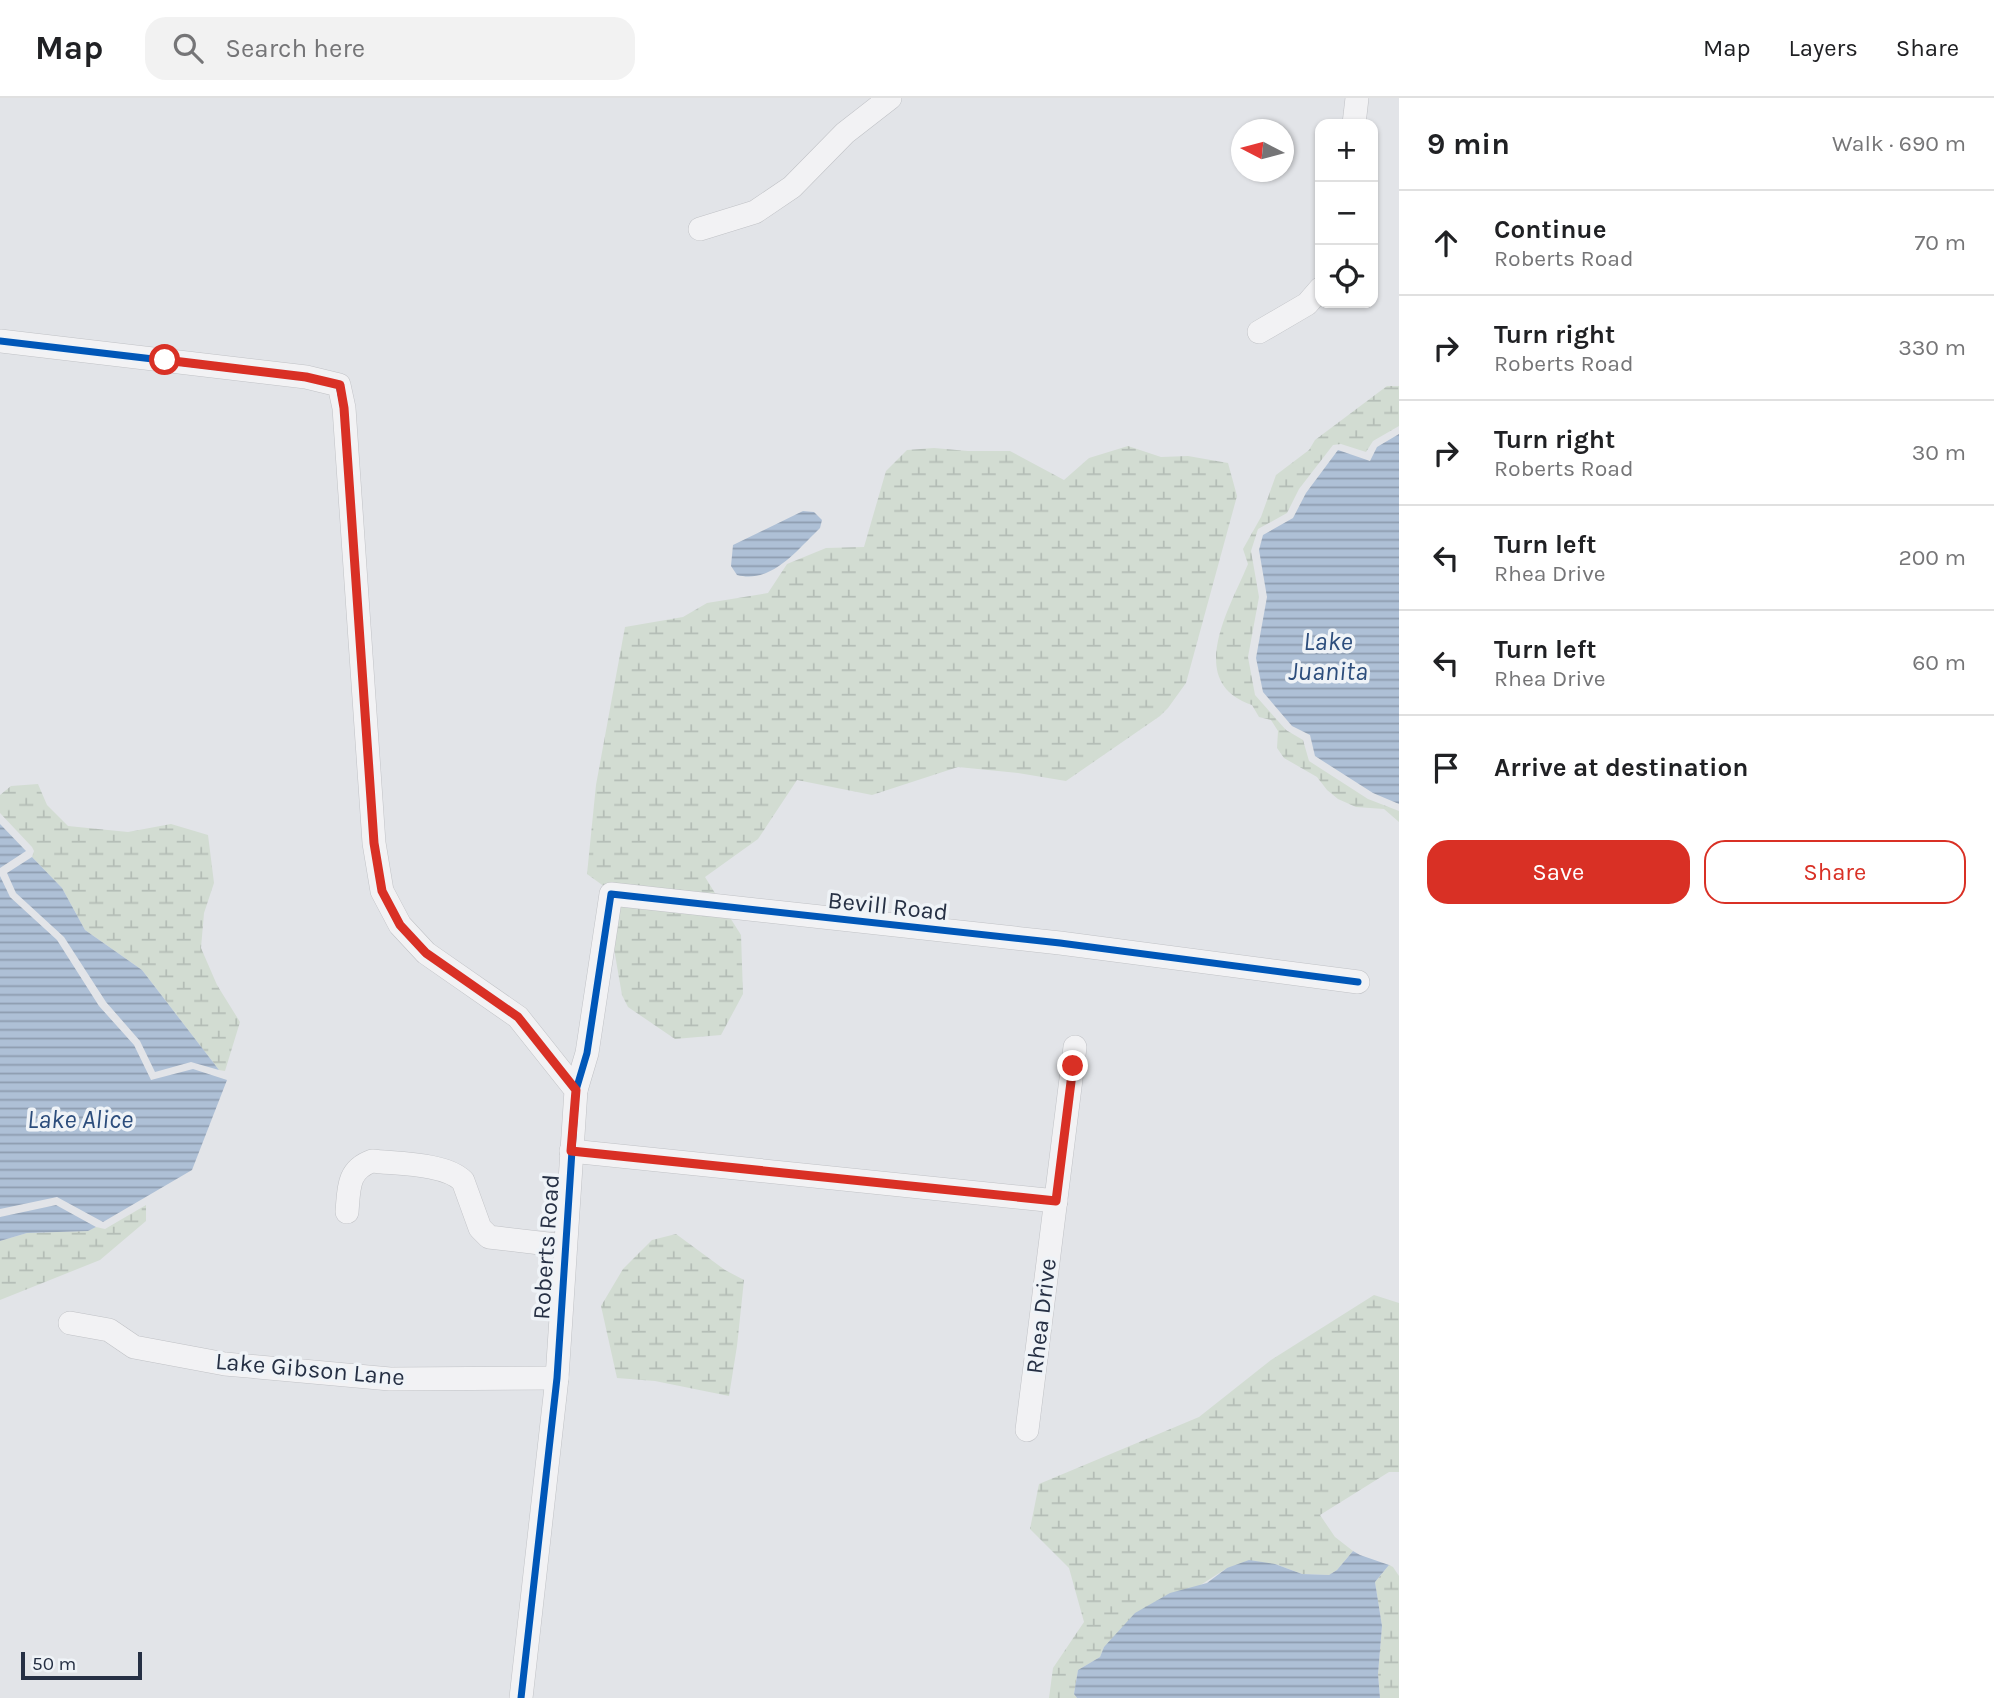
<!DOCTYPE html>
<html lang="en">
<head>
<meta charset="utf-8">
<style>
  body { margin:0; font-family:Karla,sans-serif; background:#f2f2f2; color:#202124 }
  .controls { position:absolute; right:21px; top:21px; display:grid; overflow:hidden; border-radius:14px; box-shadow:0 2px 5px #0004 }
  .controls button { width:63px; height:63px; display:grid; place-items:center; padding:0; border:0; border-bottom:2px solid #e0e0e0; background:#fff; color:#202124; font:35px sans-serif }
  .compass { position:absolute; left:1231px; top:21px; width:63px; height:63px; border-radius:50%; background:#fff; box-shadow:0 2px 5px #0004; rotate:276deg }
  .scale { position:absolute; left:21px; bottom:18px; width:121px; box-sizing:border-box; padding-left:7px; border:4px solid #263044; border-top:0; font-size:19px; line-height:24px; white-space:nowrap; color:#263044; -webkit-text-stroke:5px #eff3f7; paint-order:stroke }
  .stop { position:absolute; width:21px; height:21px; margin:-16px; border:5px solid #d93025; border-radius:50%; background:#fff }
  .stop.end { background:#d93025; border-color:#fff; box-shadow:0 2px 7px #0008 }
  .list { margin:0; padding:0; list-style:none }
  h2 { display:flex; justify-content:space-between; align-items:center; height:91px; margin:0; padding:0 28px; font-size:30px }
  h2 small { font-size:23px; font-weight:400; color:#757577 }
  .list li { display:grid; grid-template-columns:46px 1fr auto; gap:21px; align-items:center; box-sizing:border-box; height:105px; padding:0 28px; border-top:2px solid #e0e0e0 }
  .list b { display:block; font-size:26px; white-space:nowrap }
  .list p { margin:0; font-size:23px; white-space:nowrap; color:#757577 }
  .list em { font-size:23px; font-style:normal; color:#757577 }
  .actions { display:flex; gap:14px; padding:21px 28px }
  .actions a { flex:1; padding:16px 0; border:2px solid #d93025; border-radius:21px; text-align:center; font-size:24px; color:#d93025 }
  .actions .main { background:#d93025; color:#fff }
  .icon { flex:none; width:38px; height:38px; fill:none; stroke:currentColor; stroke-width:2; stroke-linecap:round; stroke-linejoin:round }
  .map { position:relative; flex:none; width:1399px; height:1600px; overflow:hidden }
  header { display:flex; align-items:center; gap:42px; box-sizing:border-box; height:98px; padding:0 35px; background:#fff; border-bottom:2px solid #e0e0e0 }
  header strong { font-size:33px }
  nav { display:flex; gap:38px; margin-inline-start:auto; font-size:24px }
  .search { width:490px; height:63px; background:#f2f2f2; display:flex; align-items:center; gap:18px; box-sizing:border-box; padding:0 24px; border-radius:21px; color:#757577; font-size:26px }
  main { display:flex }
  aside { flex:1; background:#fff }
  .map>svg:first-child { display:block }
  .wetland { fill:url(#wetland-marsh) }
  .water { fill:url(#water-rules) }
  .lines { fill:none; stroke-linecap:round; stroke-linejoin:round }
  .minor-casing { stroke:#c0c2c6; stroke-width:24 }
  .minor { stroke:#f2f2f4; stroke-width:23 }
  .cycleway-casing { stroke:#eff3f7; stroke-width:11 }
  .cycleway { stroke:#0057b8; stroke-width:7 }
  .route { stroke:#d93025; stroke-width:9 }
  .labels { text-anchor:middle; stroke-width:7; stroke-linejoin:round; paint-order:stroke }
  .street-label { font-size:24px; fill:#263044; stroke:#eff3f7 }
  .water-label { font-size:26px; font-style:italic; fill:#2c4d7c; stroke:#eff3f7 }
</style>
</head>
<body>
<header>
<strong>Map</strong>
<div class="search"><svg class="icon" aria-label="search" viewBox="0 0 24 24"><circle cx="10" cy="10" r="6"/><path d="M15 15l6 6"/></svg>Search here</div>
<nav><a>Map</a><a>Layers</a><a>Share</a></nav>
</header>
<main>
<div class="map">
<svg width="1399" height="1600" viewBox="0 0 1399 1600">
  <defs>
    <pattern id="wetland-marsh" width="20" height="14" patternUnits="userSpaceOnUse" patternTransform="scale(1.75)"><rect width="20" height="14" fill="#d2dcd2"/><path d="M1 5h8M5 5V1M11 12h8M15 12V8" fill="none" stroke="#b4bdb6"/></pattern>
    <pattern id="water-rules" width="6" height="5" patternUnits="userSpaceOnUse" patternTransform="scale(1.75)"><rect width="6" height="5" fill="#aec0d6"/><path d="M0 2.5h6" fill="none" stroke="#8d9caf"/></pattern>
  </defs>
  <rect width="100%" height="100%" fill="#e2e4e8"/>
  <!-- wetland -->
  <g class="wetland">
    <path d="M 1387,288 L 1399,288 L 1399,328 L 1373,343 L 1366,354 L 1341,346 L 1333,347 L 1299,391 L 1287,415 L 1258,431 L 1251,453 L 1259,499 L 1248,559 L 1255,597 L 1286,632 L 1303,642 L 1309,663 L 1368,701 L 1399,713 L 1399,724 L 1384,711 L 1356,709 L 1338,701 L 1327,692 L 1317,679 L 1284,660 L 1277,650 L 1278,633 L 1271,622 L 1259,619 L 1252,607 C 1184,584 1230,510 1248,466 L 1243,451 L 1261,419 L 1276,377 L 1309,352 L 1315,342 Z"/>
    <path d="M 1128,348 L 1161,359 L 1188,358 L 1228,365 L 1237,398 L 1186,585 L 1168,610 L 1160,618 L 1066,683 L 1018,675 L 958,669 L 872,697 L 797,682 L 758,741 L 705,779 L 718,800 L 605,789 L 587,776 L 596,687 L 625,529 L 683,519 L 707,505 L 768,495 L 787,466 L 826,450 L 864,449 L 886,373 L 907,352 L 934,350 L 968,353 L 1010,353 L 1064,382 L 1089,360 Z"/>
    <path d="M 38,686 L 47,707 L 68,728 L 128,734 L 171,726 L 208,737 L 214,785 L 204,815 L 201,850 L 217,887 L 240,924 L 225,973 L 219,972 L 142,872 L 85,832 L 62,790 L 32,759 L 34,753 L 32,749 L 0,715 L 0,697 L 11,688 Z"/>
    <path d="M 619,805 L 729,818 L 741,837 L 743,896 L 721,937 L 675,941 L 628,909 L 622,897 L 613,845 Z"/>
    <path d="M 146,1107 L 146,1123 L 100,1162 L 0,1202 L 0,1143 L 27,1135 L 88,1133 L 96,1129 L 105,1131 Z"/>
    <path d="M 676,1136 L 725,1172 L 744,1182 L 737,1248 L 729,1298 L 655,1283 L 617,1280 L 601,1208 L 623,1171 L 652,1142 Z"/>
    <path d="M 1374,1197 L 1399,1205 L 1399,1374 L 1389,1374 L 1320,1417 L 1335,1439 L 1353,1453 L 1337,1472 L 1329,1477 L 1302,1476 L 1275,1466 L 1227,1470 L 1104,1549 L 1100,1559 L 1078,1572 L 1074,1596 L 1077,1600 L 1049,1600 L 1053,1570 L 1084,1524 L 1069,1470 L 1030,1431 L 1039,1386 L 1199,1319 L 1271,1262 Z"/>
    <path d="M 1389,1467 L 1393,1469 L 1399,1478 L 1399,1600 L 1380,1600 L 1378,1576 L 1382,1528 L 1375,1484 Z"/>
  </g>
  <!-- water -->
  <g class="water">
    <path d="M 1399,336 L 1399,706 L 1373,695 L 1315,658 L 1310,637 L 1292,628 L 1263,594 L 1256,560 L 1267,499 L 1259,452 L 1263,437 L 1293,420 L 1306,395 L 1338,352 L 1370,363 L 1377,349 Z"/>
    <path d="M 803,413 L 814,414 L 822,422 L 820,430 C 797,452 772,486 737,477 L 731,468 L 733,447 Z"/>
    <path d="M 0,726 L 26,753 L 0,770 Z"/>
    <path d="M 32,759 L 62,790 L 85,832 L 142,872 L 219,972 L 191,964 L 155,974 L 140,943 L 106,904 L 64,839 L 16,795 L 7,775 Z"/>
    <path d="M 0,778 L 10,799 L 57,842 L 99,908 L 134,947 L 151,982 L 193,971 L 227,982 L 192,1072 L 103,1124 L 57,1099 L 0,1111 Z"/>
    <path d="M 56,1107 L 96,1129 L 88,1133 L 27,1135 L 0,1143 L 0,1119 Z"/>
    <path d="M 1353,1453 L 1360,1457 L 1389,1467 L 1375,1484 L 1382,1528 L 1378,1576 L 1380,1600 L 1077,1600 L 1074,1596 L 1078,1572 L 1100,1559 L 1104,1549 L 1135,1515 L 1170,1495 L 1207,1485 L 1227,1470 L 1249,1462 L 1275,1466 L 1302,1476 L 1329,1477 L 1337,1472 Z"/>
  </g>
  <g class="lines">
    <!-- minor casing -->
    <g class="minor-casing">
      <g id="minor">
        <path d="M 1354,26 L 1357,0"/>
        <path d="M 700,131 L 755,114 L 792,89 L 845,35 L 890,0"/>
        <path d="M 1259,234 L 1307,206 L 1320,191"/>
        <path d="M 0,243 L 306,279 L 339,287 L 344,310 L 374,745 L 382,793 L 400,827 L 426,855 L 518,919 L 576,992 L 557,1280 L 521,1600"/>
        <path d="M 576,992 L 587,955 L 611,796 L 1060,845 L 1358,884"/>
        <path d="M 571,1053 L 1056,1103"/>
        <path d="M 347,1114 C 349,1091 347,1072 372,1063 C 397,1066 445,1065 463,1083 L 480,1130 L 489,1139 L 565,1148"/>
        <path d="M 70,1225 L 109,1232 L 134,1249 L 225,1266 L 390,1281 L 557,1280"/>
        <path d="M 1027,1332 L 1075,949"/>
      </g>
    </g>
    <!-- minor -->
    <use href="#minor" class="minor"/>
    <!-- cycleway casing -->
    <g class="cycleway-casing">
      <g id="cycleway">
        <path d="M 0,243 L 306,279 L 339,287 L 344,310 L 374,745 L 382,793 L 400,827 L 426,855 L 518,919 L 576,992 L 557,1280 L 521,1600"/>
        <path d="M 576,992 L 587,955 L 611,796 L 1060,845 L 1358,884"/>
      </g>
    </g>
    <!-- cycleway -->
    <use href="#cycleway" class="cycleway"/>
  </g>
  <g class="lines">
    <!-- route -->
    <path class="route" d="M 165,262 L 306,279 L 340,287 L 344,310 L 374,745 L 382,793 L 400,827 L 426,855 L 518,919 L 576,992 L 571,1053 L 1056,1103 L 1073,968"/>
  </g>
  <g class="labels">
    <!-- street labels -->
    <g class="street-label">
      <text transform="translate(888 808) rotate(6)" y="8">Bevill Road</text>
      <text transform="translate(546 1149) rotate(-86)" y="8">Roberts Road</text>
      <text transform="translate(1041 1218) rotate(-83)" y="8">Rhea Drive</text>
      <text transform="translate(310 1271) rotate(5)" y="8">Lake Gibson Lane</text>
    </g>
    <!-- water labels -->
    <g class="water-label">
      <text x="1328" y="552">Lake<tspan x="1328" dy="30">Juanita</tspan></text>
      <text x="80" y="1030">Lake Alice</text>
    </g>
  </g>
</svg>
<div class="controls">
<button>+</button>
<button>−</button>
<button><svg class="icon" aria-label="locate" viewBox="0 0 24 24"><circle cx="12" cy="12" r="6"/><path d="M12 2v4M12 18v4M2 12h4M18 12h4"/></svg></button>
</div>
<svg class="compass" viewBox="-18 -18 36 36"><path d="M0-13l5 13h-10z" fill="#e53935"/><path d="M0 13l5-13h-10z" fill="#757577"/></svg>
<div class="scale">50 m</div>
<div class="stop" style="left:165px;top:262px"></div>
<div class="stop end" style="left:1073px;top:968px"></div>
</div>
<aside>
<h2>9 min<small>Walk · 690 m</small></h2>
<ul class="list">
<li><svg class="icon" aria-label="ahead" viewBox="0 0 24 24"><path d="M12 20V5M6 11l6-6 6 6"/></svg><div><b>Continue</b><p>Roberts Road</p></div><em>70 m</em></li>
<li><svg class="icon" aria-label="right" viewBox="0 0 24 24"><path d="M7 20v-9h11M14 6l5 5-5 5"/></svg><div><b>Turn right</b><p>Roberts Road</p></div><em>330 m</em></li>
<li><svg class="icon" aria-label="right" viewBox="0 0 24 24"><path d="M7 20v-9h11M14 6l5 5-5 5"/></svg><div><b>Turn right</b><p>Roberts Road</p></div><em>30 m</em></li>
<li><svg class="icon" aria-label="left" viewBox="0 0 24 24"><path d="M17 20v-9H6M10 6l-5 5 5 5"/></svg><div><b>Turn left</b><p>Rhea Drive</p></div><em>200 m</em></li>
<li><svg class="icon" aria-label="left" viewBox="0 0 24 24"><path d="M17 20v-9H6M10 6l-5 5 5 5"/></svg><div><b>Turn left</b><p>Rhea Drive</p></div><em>60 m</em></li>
<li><svg class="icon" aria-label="arrive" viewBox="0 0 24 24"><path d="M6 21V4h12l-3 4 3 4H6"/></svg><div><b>Arrive at destination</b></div></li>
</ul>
<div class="actions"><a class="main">Save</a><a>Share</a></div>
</aside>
</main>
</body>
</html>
